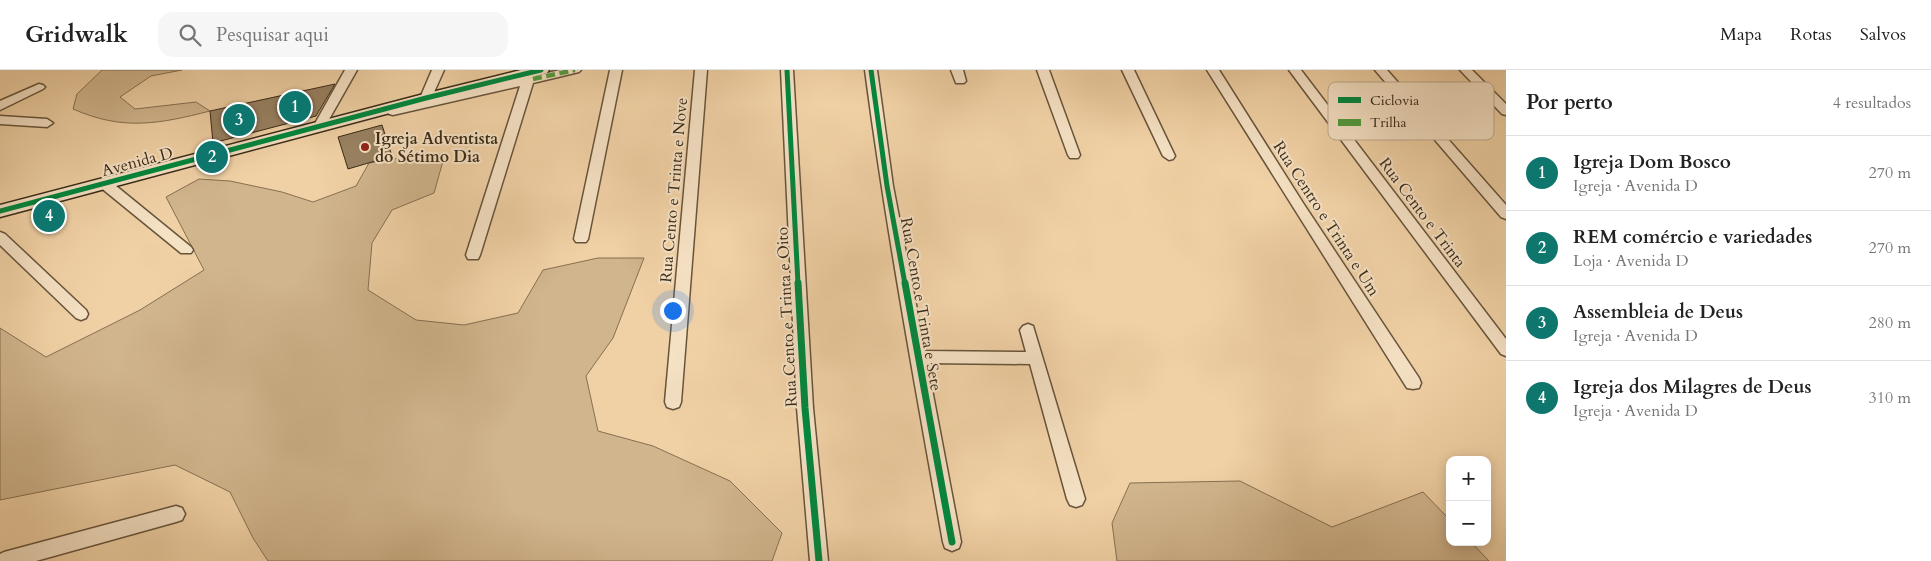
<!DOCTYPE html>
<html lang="pt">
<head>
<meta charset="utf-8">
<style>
  body { margin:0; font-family:Cardo,serif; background:#f6f6f6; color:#222 }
  .controls { position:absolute; right:15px; bottom:15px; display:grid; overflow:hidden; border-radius:10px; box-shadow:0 2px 12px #0003 }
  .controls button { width:45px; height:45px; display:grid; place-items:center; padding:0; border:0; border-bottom:1px solid #e0e0e0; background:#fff; color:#222; font:25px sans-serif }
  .you { position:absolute; left:672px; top:240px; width:18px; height:18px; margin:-12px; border:4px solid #fff; border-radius:50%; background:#1a73e8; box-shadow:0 0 0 8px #1a73e833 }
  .badge { display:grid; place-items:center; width:32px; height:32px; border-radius:50%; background:#0f766e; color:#fff; font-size:16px; font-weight:700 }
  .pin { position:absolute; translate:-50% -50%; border:2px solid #fff; box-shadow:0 1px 5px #0006 }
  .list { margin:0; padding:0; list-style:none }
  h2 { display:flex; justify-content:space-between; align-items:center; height:65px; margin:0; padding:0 20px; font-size:21px }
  h2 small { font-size:16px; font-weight:400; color:#767676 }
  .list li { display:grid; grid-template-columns:32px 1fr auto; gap:15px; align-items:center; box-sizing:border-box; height:75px; padding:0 20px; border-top:1px solid #e0e0e0 }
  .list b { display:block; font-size:19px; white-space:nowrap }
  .list p { margin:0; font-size:16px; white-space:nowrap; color:#767676 }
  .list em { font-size:16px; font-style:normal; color:#767676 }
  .icon { flex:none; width:28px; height:28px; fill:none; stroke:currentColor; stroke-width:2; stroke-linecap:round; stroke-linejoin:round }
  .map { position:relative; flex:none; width:1506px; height:491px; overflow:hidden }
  header { display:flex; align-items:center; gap:30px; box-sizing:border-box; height:70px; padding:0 25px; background:#fff; border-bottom:1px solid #e0e0e0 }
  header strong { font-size:24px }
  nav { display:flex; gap:28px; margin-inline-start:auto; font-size:18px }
  .search { width:350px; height:45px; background:#f6f6f6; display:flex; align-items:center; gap:12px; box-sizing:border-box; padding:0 18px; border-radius:15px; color:#767676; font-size:19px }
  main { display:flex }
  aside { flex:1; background:#fff }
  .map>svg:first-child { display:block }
  .green { fill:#d1b58d; stroke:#857052 }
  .building { fill:#988161; stroke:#392a18 }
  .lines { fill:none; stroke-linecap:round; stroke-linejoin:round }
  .street-casing { stroke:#67543b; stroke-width:3 }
  .secondary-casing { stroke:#392a18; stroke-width:3 }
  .street { fill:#f5e1c4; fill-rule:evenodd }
  .secondary { fill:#f5e1c4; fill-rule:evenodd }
  .quiet { stroke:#529c3e; stroke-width:4.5; stroke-dasharray:9 4.5; stroke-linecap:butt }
  .cycleway-far1-casing { stroke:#f5e1c4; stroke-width:8 }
  .cycleway-casing { stroke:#f5e1c4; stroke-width:10 }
  .cycleway-far1 { stroke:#00873e; stroke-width:5 }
  .cycleway { stroke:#00873e; stroke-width:7 }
  .poi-dot { fill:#8f2418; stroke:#f5e1c4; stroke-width:2 }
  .labels { text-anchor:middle; stroke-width:4; stroke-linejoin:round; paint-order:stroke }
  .poi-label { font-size:16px; font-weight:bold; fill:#392a18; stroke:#f5e1c4; text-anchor:start }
  .street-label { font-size:16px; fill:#392a18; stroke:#f5e1c4 }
  .key { fill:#f5e1c4; stroke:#bdaa90; stroke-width:1 }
  .key-label { font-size:14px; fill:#392a18 }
</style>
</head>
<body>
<header>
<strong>Gridwalk</strong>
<div class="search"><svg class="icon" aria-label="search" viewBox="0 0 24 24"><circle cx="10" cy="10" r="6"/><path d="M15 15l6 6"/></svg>Pesquisar aqui</div>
<nav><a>Mapa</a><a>Rotas</a><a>Salvos</a></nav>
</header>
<main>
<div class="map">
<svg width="1506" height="491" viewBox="0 0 1506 491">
  <rect width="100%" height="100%" fill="#f0d1a5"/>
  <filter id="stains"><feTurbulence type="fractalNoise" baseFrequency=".004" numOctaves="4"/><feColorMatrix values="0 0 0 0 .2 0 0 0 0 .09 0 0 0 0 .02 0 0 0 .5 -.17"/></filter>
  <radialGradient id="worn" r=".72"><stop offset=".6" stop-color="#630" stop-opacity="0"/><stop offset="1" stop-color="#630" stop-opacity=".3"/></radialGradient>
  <!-- green -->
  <g class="green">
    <path d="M 102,0 L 182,0 L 151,6 L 120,27 L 135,39 L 196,32 L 210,41 C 159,54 123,61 73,39 L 77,24 Z"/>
    <path d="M 445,84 L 434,123 L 392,140 L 372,173 L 368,220 L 416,250 L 464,255 L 518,243 L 543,200 L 598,188 L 644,188 L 613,268 L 586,306 L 598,361 L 653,376 L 730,411 L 782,463 L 772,491 L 268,491 L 253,468 L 230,422 L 175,395 L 0,430 L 0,258 L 46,287 L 140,240 L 204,200 L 166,127 L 199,109 L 230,111 L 282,122 L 313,132 L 356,116 L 369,93 L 419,85 Z"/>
    <path d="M 1240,411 L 1332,457 L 1423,422 L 1450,450 L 1450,472 L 1471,472 L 1489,491 L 1117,491 L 1112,453 L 1130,413 Z"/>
  </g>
  <!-- building -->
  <g class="building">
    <path d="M 335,14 L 316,46 L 213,73 L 210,41 Z"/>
    <path d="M 382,55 L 392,86 L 348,99 L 338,67 Z"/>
  </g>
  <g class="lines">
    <!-- street casing -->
    <g class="street-casing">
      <g id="street">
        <path d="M 345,0 L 357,0 L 323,60 L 315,60 L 313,57 Z"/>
        <path d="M 432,0 L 444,0 L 431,29 L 523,8 L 526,1 L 534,1 L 535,6 L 560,0 L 581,0 L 579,2 L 533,13 L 480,185 L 478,189 L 468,189 L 466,185 L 520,16 L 393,45 L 389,44 L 387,41 L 389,38 L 423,31 L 420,28 Z"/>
        <path d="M 610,0 L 622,0 L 588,169 L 586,172 L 576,172 L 574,169 Z"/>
        <path d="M 695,0 L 707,0 L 681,332 L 679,337 L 673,339 L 667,337 L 665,332 Z"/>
        <path d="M 781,0 L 793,0 L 813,338 L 828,491 L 810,491 L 797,338 Z"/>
        <path d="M 865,0 L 877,0 L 893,116 L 925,281 L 1026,282 L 1020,260 L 1023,256 L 1028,254 L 1033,256 L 1085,429 L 1082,435 L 1076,437 L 1070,435 L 1067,429 L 1030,294 L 927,293 L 961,472 L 959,478 L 952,481 L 945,478 L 943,472 C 915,315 886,159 865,0 Z"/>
        <path d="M 951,0 L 963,0 L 966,11 L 964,13 L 956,13 Z"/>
        <path d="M 1037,0 L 1049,0 L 1080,85 L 1078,88 L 1070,88 L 1068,85 Z"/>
        <path d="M 1122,0 L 1134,0 L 1175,86 L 1173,89 L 1169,90 L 1163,86 Z"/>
        <path d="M 1207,0 L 1219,0 L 1303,133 L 1419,308 L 1421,313 L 1419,318 L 1413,319 L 1407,318 Z"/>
        <path d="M 1289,0 L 1301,0 L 1506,269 L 1506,286 L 1501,284 Z"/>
        <path d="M 1375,0 L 1387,0 L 1506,135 L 1506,149 L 1501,147 Z"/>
        <path d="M 1460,0 L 1472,0 L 1506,34 L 1506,45 L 1502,44 Z"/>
        <path d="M 39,14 L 43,15 L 45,17 L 43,19 L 0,40 L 0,31 Z"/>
        <path d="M 0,46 L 47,49 L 53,53 L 47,57 L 0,54 Z"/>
        <path d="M 105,110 L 110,111 L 191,177 L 193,180 L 191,183 L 181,183 L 100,117 L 99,114 L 100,111 Z"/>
        <path d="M 0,162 L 5,164 L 86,240 L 88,244 L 86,248 L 81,250 L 76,248 L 0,175 Z"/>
        <path d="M 176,436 L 182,438 L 185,444 L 182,450 L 176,452 L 36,491 L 0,491 L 0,484 L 4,482 Z"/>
      </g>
    </g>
    <!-- secondary casing -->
    <g class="secondary-casing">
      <path id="secondary" d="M 521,0 L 549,0 L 547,3 L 431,32 L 0,147 L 0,135 L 420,25 Z"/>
    </g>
    <!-- street -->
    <use href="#street" class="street"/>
    <!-- secondary -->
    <use href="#secondary" class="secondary"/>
    <!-- quiet -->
    <path class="quiet" d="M 533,9 L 575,0"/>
    <!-- cycleway-far1 casing -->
    <g class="cycleway-far1-casing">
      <g id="cycleway-far1">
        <path d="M 787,0 L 798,214"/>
        <path d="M 871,0 L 887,116 L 905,214"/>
        <path d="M 0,141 L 426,28 L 541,0"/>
      </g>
    </g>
    <!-- cycleway casing -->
    <g class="cycleway-casing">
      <g id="cycleway">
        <path d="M 798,213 L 805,338 L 819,491"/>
        <path d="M 905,213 L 952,472"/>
      </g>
    </g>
    <!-- cycleway-far1 -->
    <use href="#cycleway-far1" class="cycleway-far1"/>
    <!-- cycleway -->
    <use href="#cycleway" class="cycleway"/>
  </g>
  <!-- markers -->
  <circle class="poi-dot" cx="365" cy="77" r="5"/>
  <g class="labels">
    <!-- poi labels -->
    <g class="poi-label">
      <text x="375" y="74">Igreja Adventista<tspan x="375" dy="18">do Sétimo Dia</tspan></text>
    </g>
    <!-- street labels -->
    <g class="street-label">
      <text transform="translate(137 91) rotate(-15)" y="6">Avenida D</text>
      <text transform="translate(673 120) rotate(-85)" y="6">Rua Cento e Trinta e Nove</text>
      <text transform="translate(1423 142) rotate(53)" y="6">Rua Cento e Trinta</text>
      <text transform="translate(1327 148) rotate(57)" y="6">Rua Centro e Trinta e Um</text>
      <text transform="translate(922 234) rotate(80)" y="6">Rua Cento e Trinta e Sete</text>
      <text transform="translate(786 247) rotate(-93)" y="6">Rua Cento e Trinta e Oito</text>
    </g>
  </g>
  <!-- legend -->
  <rect x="1328" y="12" width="166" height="58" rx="8" class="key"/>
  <rect x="1338" y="27" width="23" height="6" fill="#00873e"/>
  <rect x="1338" y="49" width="23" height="7" fill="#529c3e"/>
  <g class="key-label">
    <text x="1370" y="35">Ciclovia</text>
    <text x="1370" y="57">Trilha</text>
  </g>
  <rect width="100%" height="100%" filter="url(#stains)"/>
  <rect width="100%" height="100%" fill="url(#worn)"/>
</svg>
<div class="controls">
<button>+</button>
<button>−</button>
</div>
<div class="you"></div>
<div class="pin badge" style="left:295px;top:37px">1</div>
<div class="pin badge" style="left:212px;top:87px">2</div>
<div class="pin badge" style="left:239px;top:50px">3</div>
<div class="pin badge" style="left:49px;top:146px">4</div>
</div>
<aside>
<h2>Por perto<small>4 resultados</small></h2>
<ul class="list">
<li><span class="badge">1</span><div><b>Igreja Dom Bosco</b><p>Igreja · Avenida D</p></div><em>270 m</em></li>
<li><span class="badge">2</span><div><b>REM comércio e variedades</b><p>Loja · Avenida D</p></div><em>270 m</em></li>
<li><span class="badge">3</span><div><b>Assembleia de Deus</b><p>Igreja · Avenida D</p></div><em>280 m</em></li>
<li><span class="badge">4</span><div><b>Igreja dos Milagres de Deus</b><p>Igreja · Avenida D</p></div><em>310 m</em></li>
</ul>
</aside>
</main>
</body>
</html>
